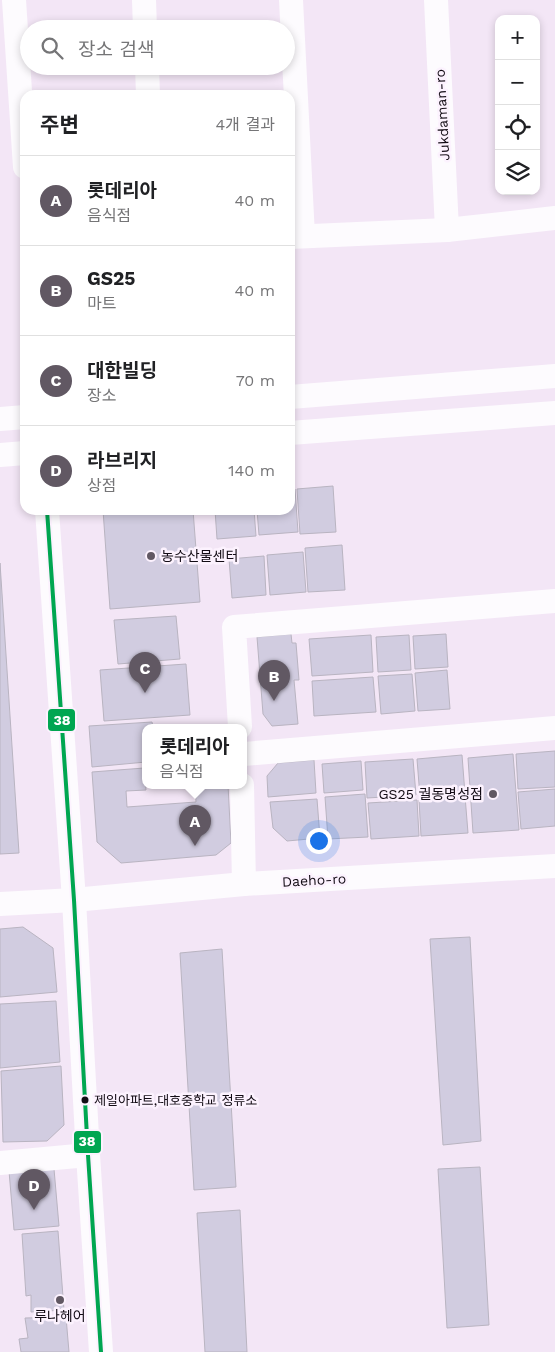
<!DOCTYPE html>
<html lang="ko">
<head>
<meta charset="utf-8">
<style>
  body { margin:0; font-family:"Work Sans","Noto Sans KR",sans-serif; background:#f2f2f2; color:#202124 }
  .controls { position:absolute; right:15px; top:15px; display:grid; overflow:hidden; border-radius:10px; box-shadow:0 2px 8px #0003 }
  .controls button { width:45px; height:45px; display:grid; place-items:center; padding:0; border:0; border-bottom:1px solid #e0e0e0; background:#fff; color:#202124; font:25px sans-serif }
  .you { position:absolute; left:318px; top:840px; width:18px; height:18px; margin:-12px; border:4px solid #fff; border-radius:50%; background:#1a73e8; box-shadow:0 0 0 8px #1a73e833 }
  .badge { display:grid; place-items:center; width:32px; height:32px; border-radius:50%; background:#615863; color:#fff; font-size:16px; font-weight:700 }
  .pin { position:absolute; translate:-50% -41px; filter:drop-shadow(0 1px 2px #0008) }
  .pin::after { content:''; position:absolute; top:26px; width:18px; height:15px; background:inherit; clip-path:polygon(0 0,100% 0,50% 100%) }
  .popup { position:absolute; left:142px; top:724px; width:105px; height:65px; box-sizing:border-box; display:grid; place-content:center; border-radius:10px; background:#fff; filter:drop-shadow(0 1px 4px #0005); font-size:16px; white-space:nowrap; color:#757577 }
  .popup b { font-size:19px; color:#202124 }
  .popup::after { content:''; position:absolute; left:50%; top:100%; margin-left:-10px; border:10px solid transparent; border-top-color:#fff }
  .list { margin:0; padding:0; list-style:none }
  h2 { display:flex; justify-content:space-between; align-items:center; height:65px; margin:0; padding:0 20px; font-size:21px }
  h2 small { font-size:16px; font-weight:400; color:#757577 }
  .list li { display:grid; grid-template-columns:32px 1fr auto; gap:15px; align-items:center; box-sizing:border-box; height:90px; padding:0 20px; border-top:1px solid #e0e0e0 }
  .list b { display:block; font-size:19px; white-space:nowrap }
  .list p { margin:0; font-size:16px; white-space:nowrap; color:#757577 }
  .list em { font-size:16px; font-style:normal; color:#757577 }
  .icon { flex:none; width:28px; height:28px; fill:none; stroke:currentColor; stroke-width:2; stroke-linecap:round; stroke-linejoin:round }
  .map { position:relative; flex:none; width:555px; height:1352px; overflow:hidden }
  .search { position:absolute; background:#fff; box-shadow:0 2px 8px #0003; left:20px; top:20px; width:275px; height:55px; display:flex; align-items:center; gap:12px; box-sizing:border-box; padding:0 18px; border-radius:28px; color:#757577; font-size:19px }
  .panel { position:absolute; background:#fff; box-shadow:0 2px 8px #0003; left:20px; top:90px; width:275px; height:425px; border-radius:15px }
  .map>svg:first-child { display:block }
  .building { fill:#d1cce0; stroke:#b9b4c1 }
  .lines { fill:none; stroke-linecap:round; stroke-linejoin:round }
  .minor { stroke:#fdfbfe; stroke-width:24 }
  .bus-1-casing { stroke:#fcf2fe; stroke-width:8 }
  .bus-1 { stroke:#00a651; stroke-width:4 }
  .poi-dot { fill:#615863; stroke:#fcf2fe; stroke-width:2 }
  .bus-dot { fill:#120b14; stroke:#fcf2fe; stroke-width:2 }
  .labels { text-anchor:middle; stroke-width:5; stroke-linejoin:round; paint-order:stroke }
  .bus-label { font-size:13px; fill:#120b14; stroke:#fcf2fe; text-anchor:start }
  .street-label { font-size:14px; fill:#120b14; stroke:#fcf2fe }
  .poi-label { font-size:14px; fill:#120b14; stroke:#fcf2fe; text-anchor:start }
  .line-badge { stroke:#fcf2fe; stroke-width:2 }
  .badge-label { font-size:14px; text-anchor:middle; font-weight:bold; fill:#fff }
</style>
</head>
<body>
<div class="map">
<svg width="555" height="1352" viewBox="0 0 555 1352">
  <rect width="100%" height="100%" fill="#f3e6f6"/>
  <!-- building -->
  <g class="building">
    <path d="M 333,486 L 336,532 L 300,534 L 297,489 Z"/>
    <path d="M 290,489 L 295,489 L 298,532 L 259,535 L 257,510 L 290,510 Z"/>
    <path d="M 103,510 L 193,510 L 200,602 L 110,609 Z"/>
    <path d="M 215,510 L 254,510 L 256,536 L 217,539 Z"/>
    <path d="M 342,545 L 345,590 L 308,592 L 305,548 Z"/>
    <path d="M 303,552 L 306,592 L 270,595 L 267,555 Z"/>
    <path d="M 264,556 L 266,595 L 232,598 L 229,559 Z"/>
    <path d="M 0,563 L 19,853 L 0,854 Z"/>
    <path d="M 176,616 L 180,659 L 118,664 L 114,620 Z"/>
    <path d="M 291,634 L 292,643 L 296,643 L 299,680 L 294,680 L 298,724 L 272,726 L 263,714 L 257,637 Z"/>
    <path d="M 446,634 L 448,667 L 415,669 L 413,636 Z"/>
    <path d="M 371,635 L 373,672 L 312,676 L 309,639 Z"/>
    <path d="M 409,635 L 411,670 L 378,672 L 376,637 Z"/>
    <path d="M 186,664 L 190,715 L 104,721 L 100,670 Z"/>
    <path d="M 447,670 L 450,709 L 418,711 L 415,673 Z"/>
    <path d="M 412,674 L 415,711 L 381,714 L 378,676 Z"/>
    <path d="M 373,677 L 376,712 L 314,716 L 312,681 Z"/>
    <path d="M 152,722 L 153,727 L 146,727 L 146,762 L 92,767 L 89,726 Z"/>
    <path d="M 555,751 L 555,787 L 518,789 L 516,754 Z"/>
    <path d="M 513,754 L 519,830 L 473,833 L 468,758 Z"/>
    <path d="M 462,755 L 465,794 L 420,797 L 417,759 Z"/>
    <path d="M 413,759 L 416,795 L 367,798 L 365,762 Z"/>
    <path d="M 314,760 L 316,793 L 268,797 L 267,776 L 278,763 Z"/>
    <path d="M 361,761 L 363,790 L 324,793 L 322,764 Z"/>
    <path d="M 144,768 L 146,790 L 126,791 L 127,807 L 196,802 L 195,785 L 228,785 L 231,843 L 216,855 L 121,863 L 97,842 L 92,772 Z"/>
    <path d="M 555,789 L 555,826 L 521,829 L 518,792 Z"/>
    <path d="M 365,794 L 368,837 L 328,839 L 325,797 Z"/>
    <path d="M 465,796 L 468,833 L 421,836 L 419,800 Z"/>
    <path d="M 317,799 L 320,838 L 287,841 L 273,828 L 270,802 Z"/>
    <path d="M 417,800 L 419,836 L 371,839 L 368,803 Z"/>
    <path d="M 23,927 L 53,948 L 57,992 L 0,997 L 0,929 Z"/>
    <path d="M 470,937 L 481,1141 L 443,1145 L 430,939 Z"/>
    <path d="M 222,949 L 236,1187 L 194,1190 L 180,953 Z"/>
    <path d="M 56,1001 L 60,1062 L 0,1068 L 0,1004 Z"/>
    <path d="M 61,1066 L 64,1125 L 47,1141 L 3,1142 L 1,1071 Z"/>
    <path d="M 480,1167 L 489,1325 L 447,1328 L 438,1169 Z"/>
    <path d="M 54,1169 L 59,1226 L 14,1230 L 9,1171 Z"/>
    <path d="M 240,1210 L 247,1352 L 205,1352 L 197,1213 Z"/>
    <path d="M 58,1231 L 64,1310 L 31,1312 L 31,1295 L 26,1296 L 22,1234 Z"/>
    <path d="M 66,1317 L 69,1352 L 21,1352 L 19,1339 L 28,1338 L 25,1318 Z"/>
  </g>
  <g class="lines">
    <!-- minor -->
    <g class="minor">
      <path d="M 14,0 L 25,167"/>
      <path d="M 144,0 L 145,29"/>
      <path d="M 291,0 L 303,236"/>
      <path d="M 436,0 L 447,230"/>
      <path d="M 147,66 L 148,95"/>
      <path d="M 290,237 L 447,230 L 555,218"/>
      <path d="M 290,397 L 555,376"/>
      <path d="M 0,419 L 25,417"/>
      <path d="M 290,433 L 555,413"/>
      <path d="M 0,455 L 25,453"/>
      <path d="M 47,510 L 74,900 L 88,1155 L 101,1352"/>
      <path d="M 240,727 L 234,627 L 555,601"/>
      <path d="M 244,754 L 555,728"/>
      <path d="M 242,785 L 244,884"/>
      <path d="M 0,904 L 74,900 L 244,884 L 555,866"/>
      <path d="M 0,1163 L 88,1155"/>
    </g>
    <!-- bus-1 casing -->
    <g class="bus-1-casing">
      <path id="bus-1" d="M 47,510 L 74,900 L 88,1155 L 101,1352"/>
    </g>
    <!-- bus-1 -->
    <use href="#bus-1" class="bus-1"/>
  </g>
  <!-- markers -->
  <g class="poi-dot">
    <circle cx="151" cy="556" r="5"/>
    <circle cx="493" cy="794" r="5"/>
    <circle cx="60" cy="1300" r="5"/>
  </g>
  <circle class="bus-dot" cx="85" cy="1100" r="4.5"/>
  <g class="labels">
    <!-- bus labels -->
    <g class="bus-label">
      <text x="94" y="1105">제일아파트,대호중학교 정류소</text>
    </g>
    <!-- street labels -->
    <g class="street-label">
      <text transform="translate(442 115) rotate(-93)" y="5">Jukdaman-ro</text>
      <text transform="translate(314 880) rotate(-3)" y="5">Daeho-ro</text>
    </g>
    <!-- poi labels -->
    <g class="poi-label">
      <text x="161" y="561">농수산물센터</text>
      <text x="483" y="799" text-anchor="end">GS25 궐동명성점</text>
      <text x="60" y="1321" text-anchor="middle">루나헤어</text>
    </g>
  </g>
  <g class="line-badge">
    <rect x="47" y="708" width="29" height="24" rx="5" fill="#00a651"/>
    <rect x="73" y="1130" width="29" height="24" rx="5" fill="#00a651"/>
  </g>
  <g class="badge-label">
    <text x="62" y="725">38</text>
    <text x="87" y="1146">38</text>
  </g>
</svg>
<div class="controls">
<button>+</button>
<button>−</button>
<button><svg class="icon" aria-label="locate" viewBox="0 0 24 24"><circle cx="12" cy="12" r="6"/><path d="M12 2v4M12 18v4M2 12h4M18 12h4"/></svg></button>
<button><svg class="icon" aria-label="layers" viewBox="0 0 24 24"><path d="M12 4l9 5-9 5-9-5zM3 14l9 5 9-5"/></svg></button>
</div>
<div class="you"></div>
<div class="pin badge" style="left:195px;top:846px">A</div>
<div class="popup"><b>롯데리아</b>음식점</div>
<div class="pin badge" style="left:274px;top:701px">B</div>
<div class="pin badge" style="left:145px;top:693px">C</div>
<div class="pin badge" style="left:34px;top:1210px">D</div>
<div class="search"><svg class="icon" aria-label="search" viewBox="0 0 24 24"><circle cx="10" cy="10" r="6"/><path d="M15 15l6 6"/></svg>장소 검색</div>
<section class="panel">
<h2>주변<small>4개 결과</small></h2>
<ul class="list">
<li><span class="badge">A</span><div><b>롯데리아</b><p>음식점</p></div><em>40 m</em></li>
<li><span class="badge">B</span><div><b>GS25</b><p>마트</p></div><em>40 m</em></li>
<li><span class="badge">C</span><div><b>대한빌딩</b><p>장소</p></div><em>70 m</em></li>
<li><span class="badge">D</span><div><b>라브리지</b><p>상점</p></div><em>140 m</em></li>
</ul>
</section>
</div>
</body>
</html>
